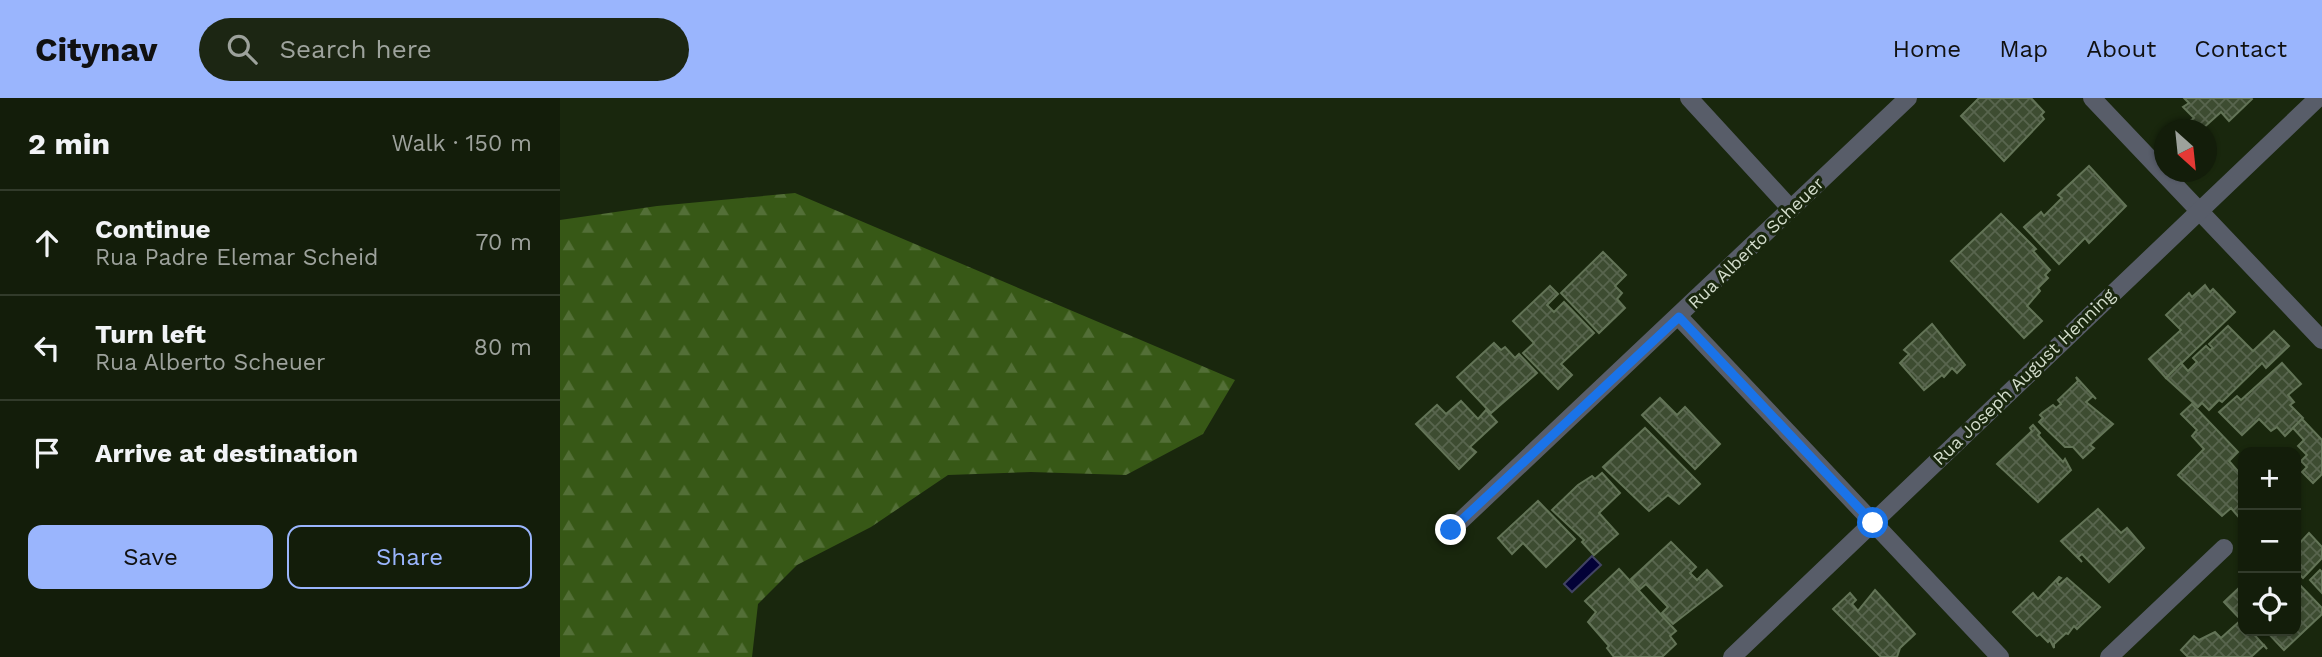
<!DOCTYPE html>
<html lang="en">
<head>
<meta charset="utf-8">
<style>
  body { margin:0; font-family:"Work Sans",sans-serif; background:#1c2613; color:#f1f3f6 }
  .controls { position:absolute; right:21px; bottom:21px; display:grid; overflow:hidden; border-radius:14px; box-shadow:0 2px 5px #0004 }
  .controls button { width:63px; height:63px; display:grid; place-items:center; padding:0; border:0; border-bottom:2px solid #323b2b; background:#131d0a; color:#f1f3f6; font:35px sans-serif }
  .compass { position:absolute; left:1594px; top:21px; width:63px; height:63px; border-radius:50%; background:#131d0a; box-shadow:0 2px 5px #0004; rotate:153deg }
  .stop { position:absolute; width:21px; height:21px; margin:-16px; border:5px solid #1a73e8; border-radius:50%; background:#fff }
  .stop.end { background:#1a73e8; border-color:#fff; box-shadow:0 2px 7px #0008 }
  .list { margin:0; padding:0; list-style:none }
  h2 { display:flex; justify-content:space-between; align-items:center; height:91px; margin:0; padding:0 28px; font-size:30px }
  h2 small { font-size:23px; font-weight:400; color:#9da29c }
  .list li { display:grid; grid-template-columns:46px 1fr auto; gap:21px; align-items:center; box-sizing:border-box; height:105px; padding:0 28px; border-top:2px solid #323b2b }
  .list b { display:block; font-size:26px; white-space:nowrap }
  .list p { margin:0; font-size:23px; white-space:nowrap; color:#9da29c }
  .list em { font-size:23px; font-style:normal; color:#9da29c }
  .actions { display:flex; gap:14px; padding:21px 28px }
  .actions a { flex:1; padding:16px 0; border:2px solid #9ab5fd; border-radius:14px; text-align:center; font-size:24px; color:#9ab5fd }
  .actions .main { background:#9ab5fd; color:#111 }
  .icon { flex:none; width:38px; height:38px; fill:none; stroke:currentColor; stroke-width:2; stroke-linecap:round; stroke-linejoin:round }
  .map { position:relative; flex:none; width:1762px; height:559px; overflow:hidden }
  header { display:flex; align-items:center; gap:42px; box-sizing:border-box; height:98px; padding:0 35px; background:#9ab5fd; color:#111 }
  header strong { font-size:33px }
  nav { display:flex; gap:38px; margin-inline-start:auto; font-size:24px }
  .search { width:490px; height:63px; background:#1c2613; display:flex; align-items:center; gap:18px; box-sizing:border-box; padding:0 24px; border-radius:38px; color:#9da29c; font-size:26px }
  main { display:flex }
  aside { flex:1; background:#131d0a }
  .map>svg:first-child { display:block }
  .forest { fill:url(#forest-firs) }
  .water { fill:#030137; stroke:#414363; stroke-width:2 }
  .building { fill:url(#building-cross-hatch); stroke:#637457; stroke-width:2 }
  .lines { fill:none; stroke-linecap:round; stroke-linejoin:round }
  .street { stroke:#585d69; stroke-width:18 }
  .route { stroke:#1a73e8; stroke-width:9 }
  .labels { text-anchor:middle; stroke-width:6; stroke-linejoin:round; paint-order:stroke }
  .street-label { font-size:18px; fill:#d2dccb; stroke:#19270d }
</style>
</head>
<body>
<header>
<strong>Citynav</strong>
<div class="search"><svg class="icon" aria-label="search" viewBox="0 0 24 24"><circle cx="10" cy="10" r="6"/><path d="M15 15l6 6"/></svg>Search here</div>
<nav><a>Home</a><a>Map</a><a>About</a><a>Contact</a></nav>
</header>
<main>
<aside>
<h2>2 min<small>Walk · 150 m</small></h2>
<ul class="list">
<li><svg class="icon" aria-label="ahead" viewBox="0 0 24 24"><path d="M12 20V5M6 11l6-6 6 6"/></svg><div><b>Continue</b><p>Rua Padre Elemar Scheid</p></div><em>70 m</em></li>
<li><svg class="icon" aria-label="left" viewBox="0 0 24 24"><path d="M17 20v-9H6M10 6l-5 5 5 5"/></svg><div><b>Turn left</b><p>Rua Alberto Scheuer</p></div><em>80 m</em></li>
<li><svg class="icon" aria-label="arrive" viewBox="0 0 24 24"><path d="M6 21V4h12l-3 4 3 4H6"/></svg><div><b>Arrive at destination</b></div></li>
</ul>
<div class="actions"><a class="main">Save</a><a>Share</a></div>
</aside>
<div class="map">
<svg width="1762" height="559" viewBox="0 0 1762 559">
  <defs>
    <pattern id="forest-firs" width="22" height="20" patternUnits="userSpaceOnUse" patternTransform="scale(1.75)"><rect width="22" height="20" fill="#375816"/><path d="M5 1l3.5 6h-7zM16 11l3.5 6h-7z" fill="#536f37"/></pattern>
    <pattern id="building-cross-hatch" width="8" height="8" patternUnits="userSpaceOnUse" patternTransform="scale(1.75)"><rect width="8" height="8" fill="#3d4c31"/><path d="M0 0l8 8M0 8l8-8" fill="none" stroke="#58654e"/></pattern>
  </defs>
  <rect width="100%" height="100%" fill="#19270d"/>
  <!-- forest -->
  <path class="forest" d="M 235,95 L 675,282 L 643,336 L 566,377 L 471,374 L 388,377 L 311,429 L 237,467 L 198,506 L 192,559 L 0,559 L 0,122 L 97,108 Z"/>
  <!-- water -->
  <path class="water" d="M 1032,458 L 1041,467 L 1012,494 L 1004,486 Z"/>
  <!-- building -->
  <g class="building">
    <path d="M 1419,0 L 1471,0 L 1484,14 L 1481,17 L 1484,21 L 1444,63 L 1401,18 Z"/>
    <path d="M 1624,0 L 1691,0 L 1692,1 L 1669,23 L 1661,14 L 1641,32 L 1636,32 L 1629,24 L 1634,20 L 1623,9 L 1629,5 Z"/>
    <path d="M 1529,68 L 1566,108 L 1529,145 L 1525,140 L 1499,166 L 1464,129 L 1481,114 L 1484,118 L 1502,100 L 1498,97 Z"/>
    <path d="M 1441,116 L 1476,151 L 1473,153 L 1490,172 L 1485,177 L 1488,180 L 1478,190 L 1480,193 L 1467,208 L 1482,223 L 1464,240 L 1391,163 Z"/>
    <path d="M 1043,154 L 1066,177 L 1055,188 L 1062,195 L 1057,201 L 1065,210 L 1039,235 L 1001,195 Z"/>
    <path d="M 1645,187 L 1650,194 L 1653,191 L 1675,214 L 1606,280 L 1589,261 L 1621,232 L 1606,217 L 1629,195 L 1632,199 Z"/>
    <path d="M 990,188 L 998,196 L 987,207 L 994,214 L 1004,204 L 1034,235 L 1001,266 L 1012,277 L 998,291 L 963,255 L 974,245 L 953,223 Z"/>
    <path d="M 1372,226 L 1405,267 L 1397,275 L 1392,270 L 1384,279 L 1382,277 L 1364,292 L 1340,265 L 1349,256 L 1344,252 Z"/>
    <path d="M 1668,228 L 1693,253 L 1714,233 L 1729,248 L 1706,270 L 1702,265 L 1662,304 L 1659,302 L 1649,312 L 1642,305 L 1638,309 L 1606,280 L 1621,265 L 1628,273 L 1637,264 L 1633,260 L 1646,248 L 1650,252 L 1653,250 L 1649,246 Z"/>
    <path d="M 934,245 L 941,252 L 945,249 L 955,260 L 959,256 L 977,275 L 931,315 L 897,279 Z"/>
    <path d="M 1722,265 L 1741,286 L 1728,297 L 1734,304 L 1730,307 L 1743,320 L 1725,338 L 1717,329 L 1711,333 L 1699,321 L 1682,337 L 1659,314 L 1677,298 L 1681,302 Z"/>
    <path d="M 1516,279 L 1536,301 L 1533,298 L 1526,304 L 1553,326 L 1530,347 L 1534,350 L 1523,360 L 1513,349 L 1505,349 L 1479,324 L 1483,320 L 1480,317 L 1482,315 L 1493,307 L 1496,310 L 1501,306 L 1498,302 L 1518,283 Z"/>
    <path d="M 1100,300 L 1117,317 L 1125,309 L 1160,346 L 1135,371 L 1082,317 Z"/>
    <path d="M 901,303 L 918,321 L 926,312 L 937,324 L 910,349 L 916,354 L 899,371 L 856,326 L 877,307 L 886,316 Z"/>
    <path d="M 1632,306 L 1678,354 L 1669,363 L 1683,379 L 1683,424 L 1671,410 L 1662,418 L 1618,377 L 1644,351 L 1632,338 L 1637,332 L 1621,316 Z"/>
    <path d="M 1742,321 L 1762,342 L 1762,376 L 1753,385 L 1742,374 L 1747,369 L 1741,363 L 1747,357 L 1738,348 L 1744,342 L 1733,330 Z"/>
    <path d="M 1473,327 L 1480,335 L 1478,337 L 1503,364 L 1505,361 L 1511,372 L 1478,404 L 1437,366 L 1472,333 L 1470,330 Z"/>
    <path d="M 1085,330 L 1140,386 L 1119,406 L 1108,397 L 1089,413 L 1043,369 Z"/>
    <path d="M 1042,375 L 1060,395 L 1039,415 L 1058,436 L 1034,457 L 1022,444 L 1024,442 L 992,412 L 1018,387 L 1032,378 L 1035,381 Z"/>
    <path d="M 978,403 L 1015,441 L 986,469 L 963,445 L 952,456 L 938,440 Z"/>
    <path d="M 1538,411 L 1561,435 L 1567,430 L 1584,450 L 1549,484 L 1522,456 L 1518,459 L 1522,464 L 1501,443 Z"/>
    <path d="M 1749,435 L 1762,449 L 1762,460 L 1743,480 L 1736,473 L 1736,449 Z"/>
    <path d="M 1111,444 L 1136,469 L 1130,475 L 1137,482 L 1147,472 L 1162,488 L 1113,526 L 1102,515 L 1108,509 L 1086,486 L 1080,491 L 1071,481 Z"/>
    <path d="M 1059,471 L 1116,533 L 1110,538 L 1116,546 L 1102,559 L 1054,559 L 1047,550 L 1049,548 L 1028,524 L 1036,514 L 1025,503 Z"/>
    <path d="M 1760,472 L 1762,474 L 1762,495 L 1750,482 Z"/>
    <path d="M 1499,479 L 1501,480 L 1497,484 L 1499,487 L 1507,480 L 1540,509 L 1517,531 L 1514,528 L 1508,536 L 1506,535 L 1494,546 L 1494,550 L 1490,542 L 1488,544 L 1480,536 L 1477,538 L 1453,514 L 1473,495 L 1478,501 Z"/>
    <path d="M 1736,483 L 1762,510 L 1762,516 L 1724,552 L 1706,533 L 1736,533 Z"/>
    <path d="M 1683,486 L 1683,524 L 1664,504 Z"/>
    <path d="M 1315,492 L 1355,536 L 1340,550 L 1337,559 L 1321,559 L 1273,511 L 1290,495 L 1296,502 L 1292,506 L 1298,513 Z"/>
    <path d="M 1681,522 L 1683,533 L 1691,533 L 1707,551 L 1704,547 L 1691,559 L 1628,559 L 1621,552 L 1634,538 L 1639,542 L 1655,534 L 1661,540 Z"/>
  </g>
  <g class="lines">
    <!-- street -->
    <g class="street">
      <path d="M 1129,0 L 1231,111"/>
      <path d="M 1532,0 L 1762,242"/>
      <path d="M 1119,219 L 1440,559"/>
      <path d="M 891,432 L 1348,0"/>
      <path d="M 1172,559 L 1758,0"/>
      <path d="M 1549,559 L 1664,450"/>
    </g>
  </g>
  <g class="lines">
    <!-- route -->
    <path class="route" d="M 891,432 L 1119,219 L 1313,425"/>
  </g>
  <g class="labels">
    <!-- street labels -->
    <g class="street-label">
      <text transform="translate(1196 145) rotate(-44)" y="6">Rua Alberto Scheuer</text>
      <text transform="translate(1464 279) rotate(-44)" y="6">Rua Joseph August Henning</text>
    </g>
  </g>
</svg>
<div class="controls">
<button>+</button>
<button>−</button>
<button><svg class="icon" aria-label="locate" viewBox="0 0 24 24"><circle cx="12" cy="12" r="6"/><path d="M12 2v4M12 18v4M2 12h4M18 12h4"/></svg></button>
</div>
<svg class="compass" viewBox="-18 -18 36 36"><path d="M0-13l5 13h-10z" fill="#e53935"/><path d="M0 13l5-13h-10z" fill="#9da29c"/></svg>
<div class="stop" style="left:1313px;top:425px"></div>
<div class="stop end" style="left:891px;top:432px"></div>
</div>
</main>
</body>
</html>
